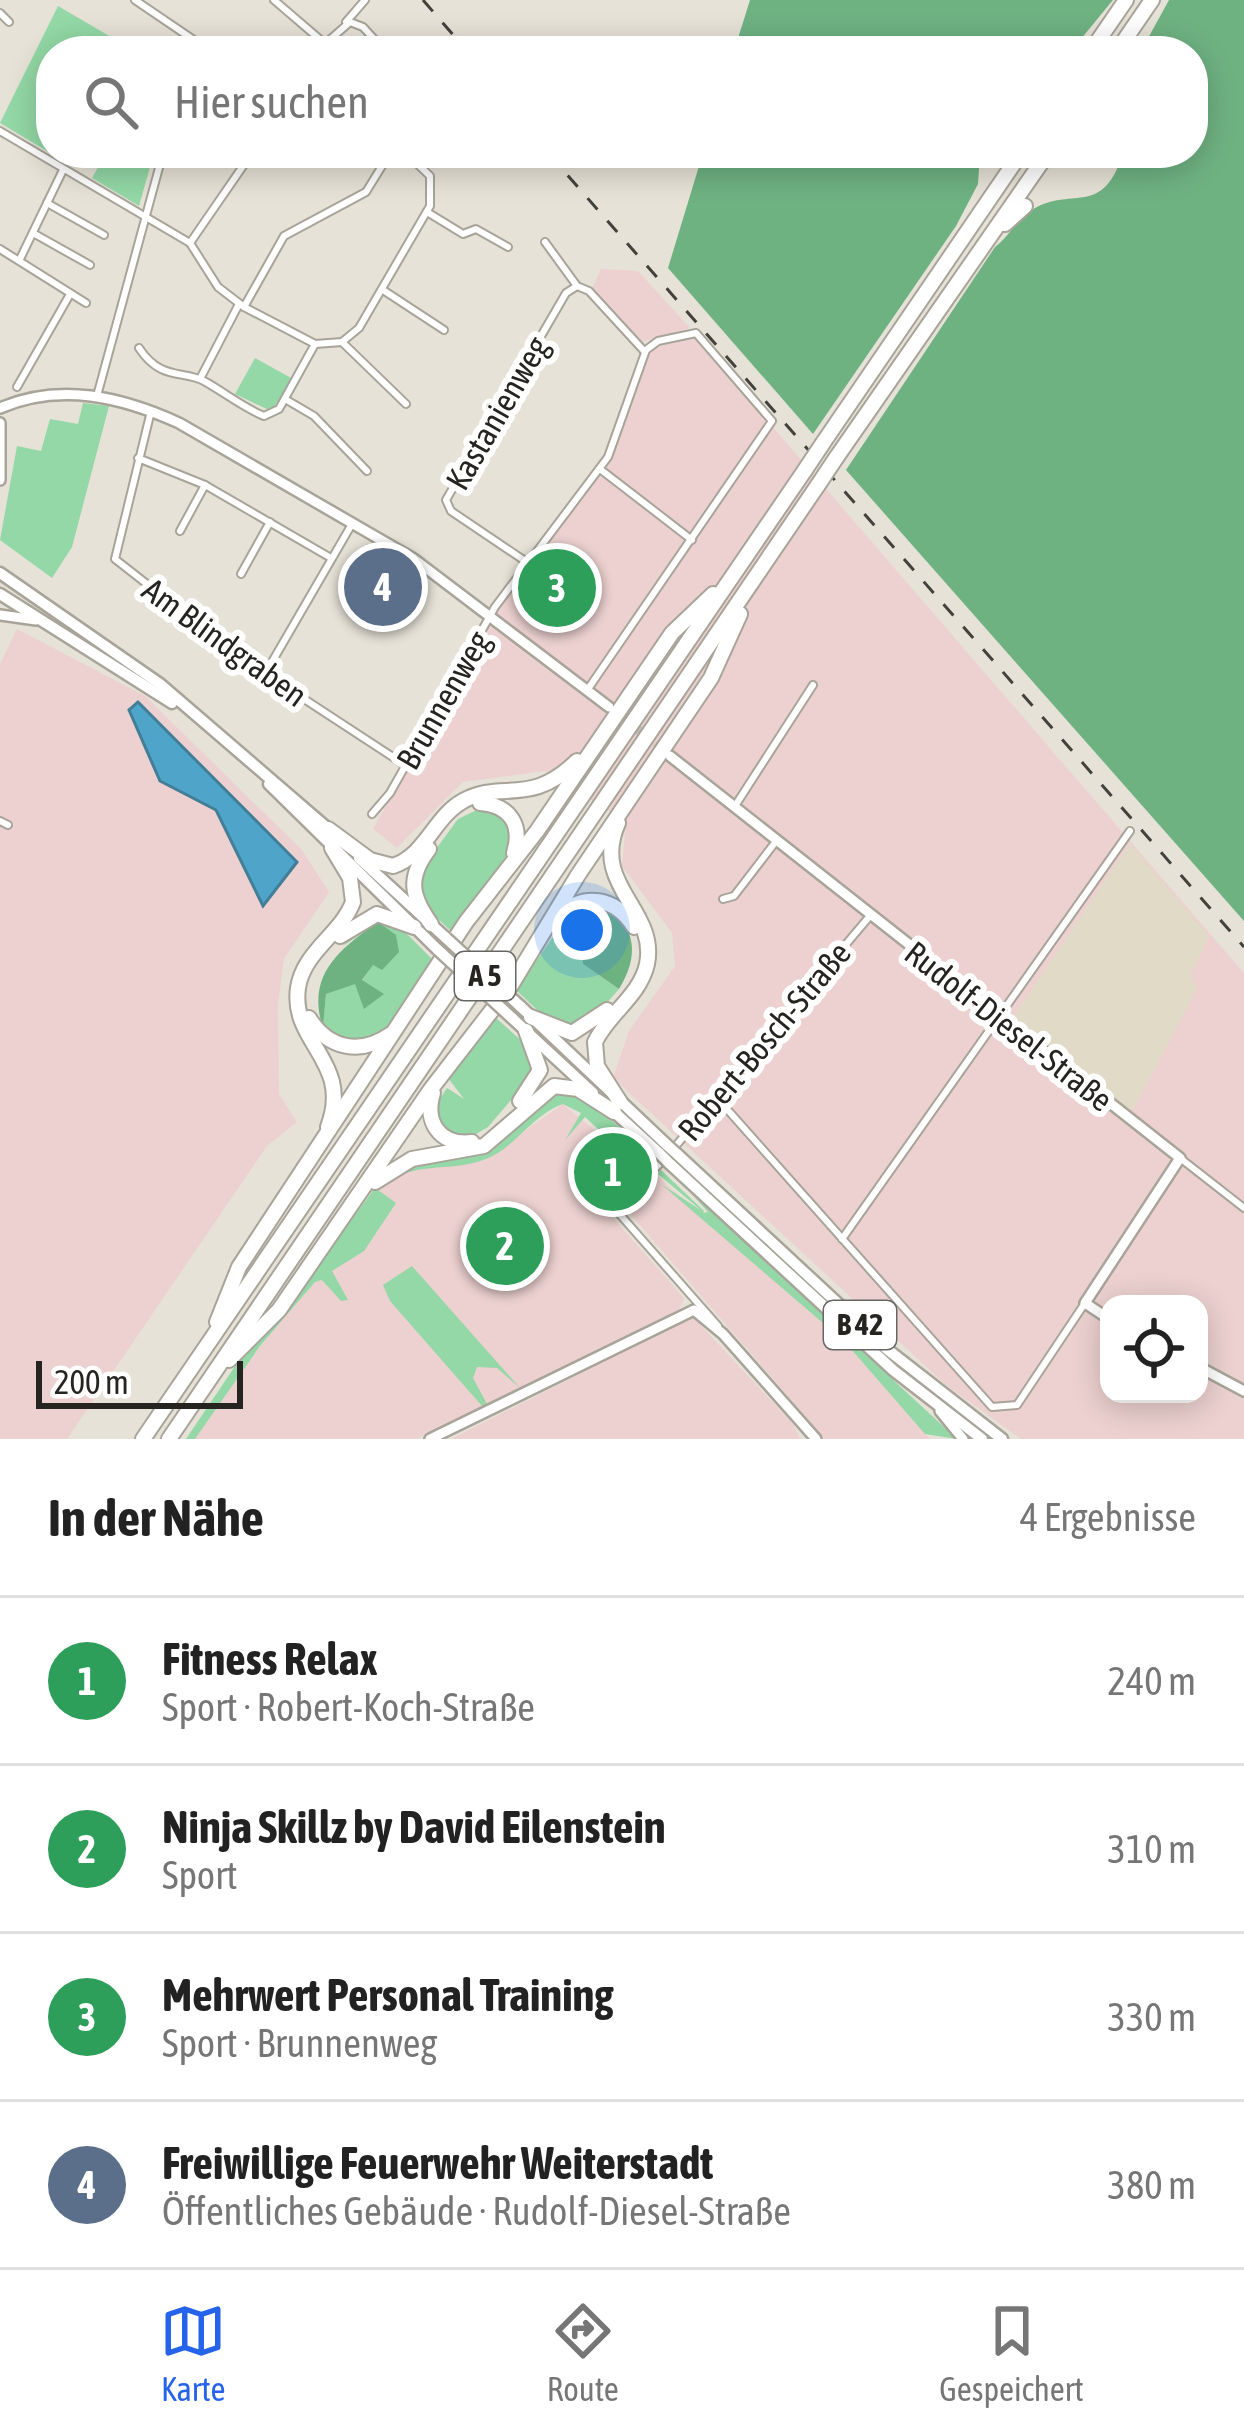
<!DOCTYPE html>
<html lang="de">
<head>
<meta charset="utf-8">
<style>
  body { margin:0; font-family:"Asap Condensed",sans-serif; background:#f2f2f2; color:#222 }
  .controls { position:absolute; right:36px; bottom:36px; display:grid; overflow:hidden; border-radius:24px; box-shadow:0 6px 30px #0003 }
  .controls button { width:108px; height:108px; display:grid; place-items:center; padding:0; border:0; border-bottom:3px solid #e0e0e0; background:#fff; color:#222; font:60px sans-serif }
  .scale { position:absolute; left:36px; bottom:30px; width:207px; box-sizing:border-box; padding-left:12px; border:6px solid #252420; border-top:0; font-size:33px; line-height:42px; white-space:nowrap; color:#252420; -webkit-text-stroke:9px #fff; paint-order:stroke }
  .you { position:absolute; left:582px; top:930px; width:42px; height:42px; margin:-30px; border:9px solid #fff; border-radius:50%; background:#1a73e8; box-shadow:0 0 0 18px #1a73e833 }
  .badge { display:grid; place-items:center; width:78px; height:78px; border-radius:50%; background:#2563eb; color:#fff; font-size:39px; font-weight:700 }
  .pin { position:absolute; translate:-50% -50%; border:6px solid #fff; box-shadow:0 3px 12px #0006 }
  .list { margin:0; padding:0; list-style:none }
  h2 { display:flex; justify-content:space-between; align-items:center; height:156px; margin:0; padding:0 48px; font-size:51px }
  h2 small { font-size:39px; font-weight:400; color:#767676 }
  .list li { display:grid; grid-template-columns:78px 1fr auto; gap:36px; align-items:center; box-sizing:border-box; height:168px; padding:0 48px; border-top:3px solid #e0e0e0 }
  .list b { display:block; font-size:45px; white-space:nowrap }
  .list p { margin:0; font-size:39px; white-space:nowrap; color:#767676 }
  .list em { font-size:39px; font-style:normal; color:#767676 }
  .icon { flex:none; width:66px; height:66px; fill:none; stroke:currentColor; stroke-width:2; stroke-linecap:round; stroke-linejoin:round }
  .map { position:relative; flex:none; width:1244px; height:1439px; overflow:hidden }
  .search { position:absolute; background:#fff; box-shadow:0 6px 30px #0003; left:36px; right:36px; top:36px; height:132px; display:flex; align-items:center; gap:30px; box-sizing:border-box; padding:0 42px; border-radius:48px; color:#767676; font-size:45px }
  .sheet { height:828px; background:#fff }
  nav { display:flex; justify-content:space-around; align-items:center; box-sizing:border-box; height:168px; border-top:3px solid #e0e0e0; background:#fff; font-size:33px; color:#767676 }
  nav a { display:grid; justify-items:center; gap:6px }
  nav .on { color:#2563eb }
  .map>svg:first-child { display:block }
  .commercial { fill:#ecd1d0; fill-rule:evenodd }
  .built { fill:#e1dac7 }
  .green { fill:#93d8a6 }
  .forest { fill:#6fb282 }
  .water { fill:#4fa4ca; stroke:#427e97; stroke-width:3 }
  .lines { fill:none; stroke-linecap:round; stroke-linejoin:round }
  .secondary-tunnel { stroke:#bfbcb2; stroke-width:9; stroke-dasharray:9 4.5; stroke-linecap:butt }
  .street-casing { stroke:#a8a499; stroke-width:10 }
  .secondary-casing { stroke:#a8a499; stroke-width:14 }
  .primary-casing { stroke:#a8a499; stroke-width:15 }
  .highway-casing { stroke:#a8a499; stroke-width:18 }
  .street { stroke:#fff; stroke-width:6 }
  .secondary { stroke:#fff; stroke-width:9 }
  .primary { stroke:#fff; stroke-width:10 }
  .highway { stroke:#fff; stroke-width:14 }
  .rail { stroke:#43413c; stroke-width:3; stroke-dasharray:15 15; stroke-linecap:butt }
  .primary-bridge-casing { stroke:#a8a499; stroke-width:15; stroke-linecap:butt }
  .highway-bridge-casing { stroke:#a8a499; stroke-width:18; stroke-linecap:butt }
  .primary-bridge { stroke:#fff; stroke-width:10 }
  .highway-bridge { stroke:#fff; stroke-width:14 }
  .labels { text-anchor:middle; stroke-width:12; stroke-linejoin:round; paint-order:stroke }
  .shield { fill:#fff; stroke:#666663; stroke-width:3 }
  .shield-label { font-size:30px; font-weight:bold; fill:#252420 }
  .street-label { font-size:33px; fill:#252420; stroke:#fff }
</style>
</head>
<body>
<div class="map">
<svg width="1244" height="1439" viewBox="0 0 1244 1439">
  <rect width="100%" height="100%" fill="#e6e2d7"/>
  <!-- commercial -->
  <g class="commercial">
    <path d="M 601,269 L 638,271 L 690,328 L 639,343 L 591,291 Z"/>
    <path d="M 695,337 L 1244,973 L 1244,1439 L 1021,1439 L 946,1385 L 613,1078 L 629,1031 L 675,966 L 672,933 L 622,866 L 626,821 L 545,771 L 463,782 L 397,848 L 373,829 L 500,604 L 609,458 L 650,349 ZM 1109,1304 L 1199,1304 L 1199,1394 L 1109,1394 Z"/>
    <path d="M 17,629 L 145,696 L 302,850 L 329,892 L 284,959 L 278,1004 L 279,1094 L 297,1122 L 267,1146 L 67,1439 L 0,1439 L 0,664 Z"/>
    <path d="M 563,1104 L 644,1171 L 608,1212 L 684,1298 L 679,1310 L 416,1439 L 195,1439 L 260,1346 L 327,1268 L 353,1257 L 377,1190 L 417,1167 L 482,1161 Z"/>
    <path d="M 656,1175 L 844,1341 L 930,1439 L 825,1439 L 632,1216 L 631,1201 Z"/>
    <path d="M 693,1317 L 793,1424 L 800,1439 L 451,1439 Z"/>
  </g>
  <!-- built -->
  <path class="built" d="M 1130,844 L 1209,936 L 1191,974 L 1197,989 L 1131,1113 L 1013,1017 Z"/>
  <!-- green -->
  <g class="green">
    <path d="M 58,6 L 135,51 L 51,51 L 51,153 L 73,153 L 67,163 L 0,123 Z"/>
    <path d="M 87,153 L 154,153 L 139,206 L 92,178 L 101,162 Z"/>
    <path d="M 255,358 L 293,379 L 271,411 L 235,394 Z"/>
    <path d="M 83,403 L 109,406 L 72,547 L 52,578 L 0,540 L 17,446 L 41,451 L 50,419 L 78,424 Z"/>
    <path d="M 483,807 L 508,820 L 512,848 L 451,931 L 422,904 L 417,875 L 458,819 Z"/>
    <path d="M 566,918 L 560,931 L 580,936 L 583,964 L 619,989 L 598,1013 L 575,1028 L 552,1024 L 516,990 Z"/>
    <path d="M 380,920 L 399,926 L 434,961 C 408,1003 380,1067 323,1028 L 326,994 L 355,983 L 365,1008 L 362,981 L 373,964 L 378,922 L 343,946 L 356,931 Z"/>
    <path d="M 496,1018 L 525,1044 L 534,1073 L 488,1127 L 466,1140 L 445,1131 L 435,1106 L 447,1088 L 464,1099 L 448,1078 Z"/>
    <path d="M 561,1090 L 586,1097 L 655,1160 L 644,1171 L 585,1117 L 565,1140 L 581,1113 L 563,1104 C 533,1114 516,1147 486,1159 C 448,1174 412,1158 378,1190 L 396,1203 L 364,1251 L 332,1271 L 348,1300 L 341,1301 L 322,1280 L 315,1282 L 260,1346 L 195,1439 L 186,1439 L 244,1353 L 308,1279 L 377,1185 L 411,1163 L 469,1155 Z"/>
    <path d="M 661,1170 L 704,1211 L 703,1213 L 708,1212 L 689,1191 L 957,1439 L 925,1434 L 844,1341 L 661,1184 L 702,1211 L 658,1174 Z"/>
    <path d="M 412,1266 L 520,1388 L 497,1368 L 477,1367 L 473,1378 L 487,1404 L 482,1406 L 390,1301 L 383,1285 Z"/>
  </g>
  <!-- forest -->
  <g class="forest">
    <path d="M 750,0 L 1113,0 L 1071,51 L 734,51 Z"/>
    <path d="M 1169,0 L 1244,0 L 1244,921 L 846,470 L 995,247 C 1010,236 1018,217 1035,208 C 1074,187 1103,217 1123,153 L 1193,153 L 1193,51 L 1141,51 Z"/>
    <path d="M 703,153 L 980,153 L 978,184 L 956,226 L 813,434 L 668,268 Z"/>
    <path d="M 602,906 C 638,925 639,957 619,989 L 583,964 L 580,936 L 560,931 L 577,910 Z"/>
    <path d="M 378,922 L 396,935 L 399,952 L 382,970 L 373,965 L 362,980 L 384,994 L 364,1009 L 355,984 L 326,994 L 323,1028 C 306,976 338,950 378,922 Z"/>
  </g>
  <!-- water -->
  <path class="water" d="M 138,702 L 297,862 L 263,906 L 216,810 L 160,781 L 129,710 Z"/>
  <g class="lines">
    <!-- secondary-tunnel -->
    <path class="secondary-tunnel" d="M 613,710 L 666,752"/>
    <!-- street casing -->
    <g class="street-casing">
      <g id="street">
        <path d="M 135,0 L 210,51"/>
        <path d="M 274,0 L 323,42"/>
        <path d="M 0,13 L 9,22"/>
        <path d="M 346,22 L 365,0"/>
        <path d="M 317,51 L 350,22 L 363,27 L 385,51"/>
        <path d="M 0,131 L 190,243 L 218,287 L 244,307 L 315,344 L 342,342 L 359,328 L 430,206 L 430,176 L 406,153"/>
        <path d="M 47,203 L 104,235"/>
        <path d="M 427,212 L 463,234 L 476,229 L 508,247"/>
        <path d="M 33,233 L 90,265"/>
        <path d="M 545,242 L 577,286"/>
        <path d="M 190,243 L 252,153"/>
        <path d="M 0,249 L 86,303"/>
        <path d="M 20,259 L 63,170"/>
        <path d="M 577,286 L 589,291 L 645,352"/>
        <path d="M 383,290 L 444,330"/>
        <path d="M 244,307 L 284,236 L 366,192 L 390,153"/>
        <path d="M 342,342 L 406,404"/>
        <path d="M 139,348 C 161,381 182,370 204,381 C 224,392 242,407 264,416 L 279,409 L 315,344"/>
        <path d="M 201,377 L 239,304"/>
        <path d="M 17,387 L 69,296"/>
        <path d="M 97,396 L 163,153"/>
        <path d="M 285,399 L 314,416 L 367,471"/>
        <path d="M 151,411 L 115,559 L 240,657 L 405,765"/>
        <path d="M 138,458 L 205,485 L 331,558"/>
        <path d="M 600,469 L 692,540"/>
        <path d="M 180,531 L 205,485"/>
        <path d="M 528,563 L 451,511 L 446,500 L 566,293 L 577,286"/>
        <path d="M 241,574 L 270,522"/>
        <path d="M 265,674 L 352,524"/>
        <path d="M 735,806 L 813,685"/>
        <path d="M 372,814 L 390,793 L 495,607 L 608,457 L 646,350 L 658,341 L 696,333 L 772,421 L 588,689"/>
        <path d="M 0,821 L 8,825"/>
        <path d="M 723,899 L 734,896 L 777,840"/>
        <path d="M 718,1099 L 992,1407 L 1017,1405 L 1085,1303"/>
        <path d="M 674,1148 L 869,917"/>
        <path d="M 665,1158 L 616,1210 L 718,1326"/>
        <path d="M 1180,1158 L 1244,1208"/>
        <path d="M 842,1239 L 1130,831"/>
      </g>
    </g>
    <!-- secondary casing -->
    <g class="secondary-casing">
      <g id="secondary">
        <path d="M 0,408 C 60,382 122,397 179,423 L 414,559 L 609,707"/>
        <path d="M 0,423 L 0,480"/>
        <path d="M 0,615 L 36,620"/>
        <path d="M 670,756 L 1180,1158 L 1085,1303 L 1109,1319"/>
        <path d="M 1199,1367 L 1244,1391"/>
        <path d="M 940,1411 L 963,1439"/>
        <path d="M 430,1439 L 694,1310 L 723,1334 L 816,1439"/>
      </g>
    </g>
    <!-- primary casing -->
    <g class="primary-casing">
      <g id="primary">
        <path d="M 0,573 L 160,684 L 333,833"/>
        <path d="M 0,594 L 172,703"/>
        <path d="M 269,784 L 438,950"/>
        <path d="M 359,858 L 446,938"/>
        <path d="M 520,1006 L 668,1146"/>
        <path d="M 512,1018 L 593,1093"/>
        <path d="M 611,1109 L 660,1154"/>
        <path d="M 677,1154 L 888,1350 L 1002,1439"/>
        <path d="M 669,1163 L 893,1370 L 982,1439"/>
      </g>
    </g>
    <!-- highway casing -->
    <g class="highway-casing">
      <g id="highway">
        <path d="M 1091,51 L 1126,0"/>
        <path d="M 1117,51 L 1152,0"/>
        <path d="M 1005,224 L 1025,206"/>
        <path d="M 823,443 L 1021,153"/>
        <path d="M 836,458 L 1048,153"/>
        <path d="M 480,803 C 509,805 523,824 514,853"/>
        <path d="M 618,823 C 590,886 658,909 647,964 C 640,996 608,1014 595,1042 L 597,1066 L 620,1102"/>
        <path d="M 328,829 L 370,860 L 393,866 C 426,855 434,817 463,801 C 502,779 529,808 577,761"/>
        <path d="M 429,849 C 407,878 411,896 431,924"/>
        <path d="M 558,916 C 584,892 615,897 634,927"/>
        <path d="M 340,936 L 377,914 L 414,927"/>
        <path d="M 531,1017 L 572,1033 L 607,1010"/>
        <path d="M 309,1018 C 329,1050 361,1055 391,1034"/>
        <path d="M 433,1093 C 424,1122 440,1146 472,1142"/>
        <path d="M 520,1101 L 540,1070 L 526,1031"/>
        <path d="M 328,1127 C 353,1061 290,1043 298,988 C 303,952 341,934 353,902 L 350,878 L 332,848"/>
        <path d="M 375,1182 L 412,1159 L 484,1146 L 554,1086 L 578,1089 L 614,1112"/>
        <path d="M 217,1322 L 239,1267 L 466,922 L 537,831 L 672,633 L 713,594"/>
        <path d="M 229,1360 L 279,1310 L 431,1089 L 510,987 L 578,875 L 711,678 L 740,614"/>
        <path d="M 143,1439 L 805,470"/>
        <path d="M 169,1439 L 818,485"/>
      </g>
    </g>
    <!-- street -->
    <use href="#street" class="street"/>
    <!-- secondary -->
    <use href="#secondary" class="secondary"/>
    <!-- primary -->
    <use href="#primary" class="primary"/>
    <!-- highway -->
    <use href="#highway" class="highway"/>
    <!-- rail -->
    <g class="rail">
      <path d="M 423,0 L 467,51"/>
      <path d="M 548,153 L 1244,947"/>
    </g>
    <!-- primary-bridge casing -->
    <g class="primary-bridge-casing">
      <g id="primary-bridge">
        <path d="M 446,938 L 520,1006"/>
        <path d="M 438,950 L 512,1018"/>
        <path d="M 668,1146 L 677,1154"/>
        <path d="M 660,1154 L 669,1163"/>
      </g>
    </g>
    <!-- highway-bridge casing -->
    <g class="highway-bridge-casing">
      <g id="highway-bridge">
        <path d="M 805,470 L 823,443"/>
        <path d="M 818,485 L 836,458"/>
      </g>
    </g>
    <!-- primary-bridge -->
    <use href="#primary-bridge" class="primary-bridge"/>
    <!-- highway-bridge -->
    <use href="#highway-bridge" class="highway-bridge"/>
  </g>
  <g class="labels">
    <!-- shield labels -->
    <g class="shield">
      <rect x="455" y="952" width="60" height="48" rx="9"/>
      <rect x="824" y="1301" width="72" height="48" rx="9"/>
    </g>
    <g class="shield-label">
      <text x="485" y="986">A 5</text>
      <text x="860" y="1335">B 42</text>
    </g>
    <!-- street labels -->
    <g class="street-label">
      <text transform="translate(497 413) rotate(-60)" y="12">Kastanienweg</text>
      <text transform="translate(225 642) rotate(36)" y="12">Am Blindgraben</text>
      <text transform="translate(443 700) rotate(-60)" y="12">Brunnenweg</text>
      <text transform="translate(1009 1026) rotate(38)" y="12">Rudolf-Diesel-Straße</text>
      <text transform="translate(764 1041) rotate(-50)" y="12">Robert-Bosch-Straße</text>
    </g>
  </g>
</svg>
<div class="controls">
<button><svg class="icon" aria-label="locate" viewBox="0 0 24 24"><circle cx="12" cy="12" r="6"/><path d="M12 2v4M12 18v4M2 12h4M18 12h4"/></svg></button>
</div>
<div class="scale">200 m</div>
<div class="you"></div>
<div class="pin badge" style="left:613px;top:1172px;background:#2e9e5b">1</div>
<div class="pin badge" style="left:505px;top:1246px;background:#2e9e5b">2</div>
<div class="pin badge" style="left:557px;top:588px;background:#2e9e5b">3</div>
<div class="pin badge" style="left:383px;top:587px;background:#5c6f8a">4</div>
<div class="search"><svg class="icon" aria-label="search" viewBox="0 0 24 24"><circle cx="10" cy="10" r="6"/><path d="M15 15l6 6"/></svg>Hier suchen</div>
</div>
<section class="sheet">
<h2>In der Nähe<small>4 Ergebnisse</small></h2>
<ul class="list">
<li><span class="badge" style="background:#2e9e5b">1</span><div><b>Fitness Relax</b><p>Sport · Robert-Koch-Straße</p></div><em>240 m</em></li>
<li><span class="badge" style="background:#2e9e5b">2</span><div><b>Ninja Skillz by David Eilenstein</b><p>Sport</p></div><em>310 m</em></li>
<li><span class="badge" style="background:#2e9e5b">3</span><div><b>Mehrwert Personal Training</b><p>Sport · Brunnenweg</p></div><em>330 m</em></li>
<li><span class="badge" style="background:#5c6f8a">4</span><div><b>Freiwillige Feuerwehr Weiterstadt</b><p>Öffentliches Gebäude · Rudolf-Diesel-Straße</p></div><em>380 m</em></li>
</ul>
</section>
<nav>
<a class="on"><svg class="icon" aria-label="map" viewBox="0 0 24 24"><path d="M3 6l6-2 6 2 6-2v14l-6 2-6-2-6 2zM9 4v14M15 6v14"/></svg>Karte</a>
<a><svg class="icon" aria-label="directions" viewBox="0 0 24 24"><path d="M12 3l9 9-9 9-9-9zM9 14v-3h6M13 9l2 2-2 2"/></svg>Route</a>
<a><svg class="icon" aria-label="saved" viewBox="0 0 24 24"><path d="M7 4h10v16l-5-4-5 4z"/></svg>Gespeichert</a>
</nav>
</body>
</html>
